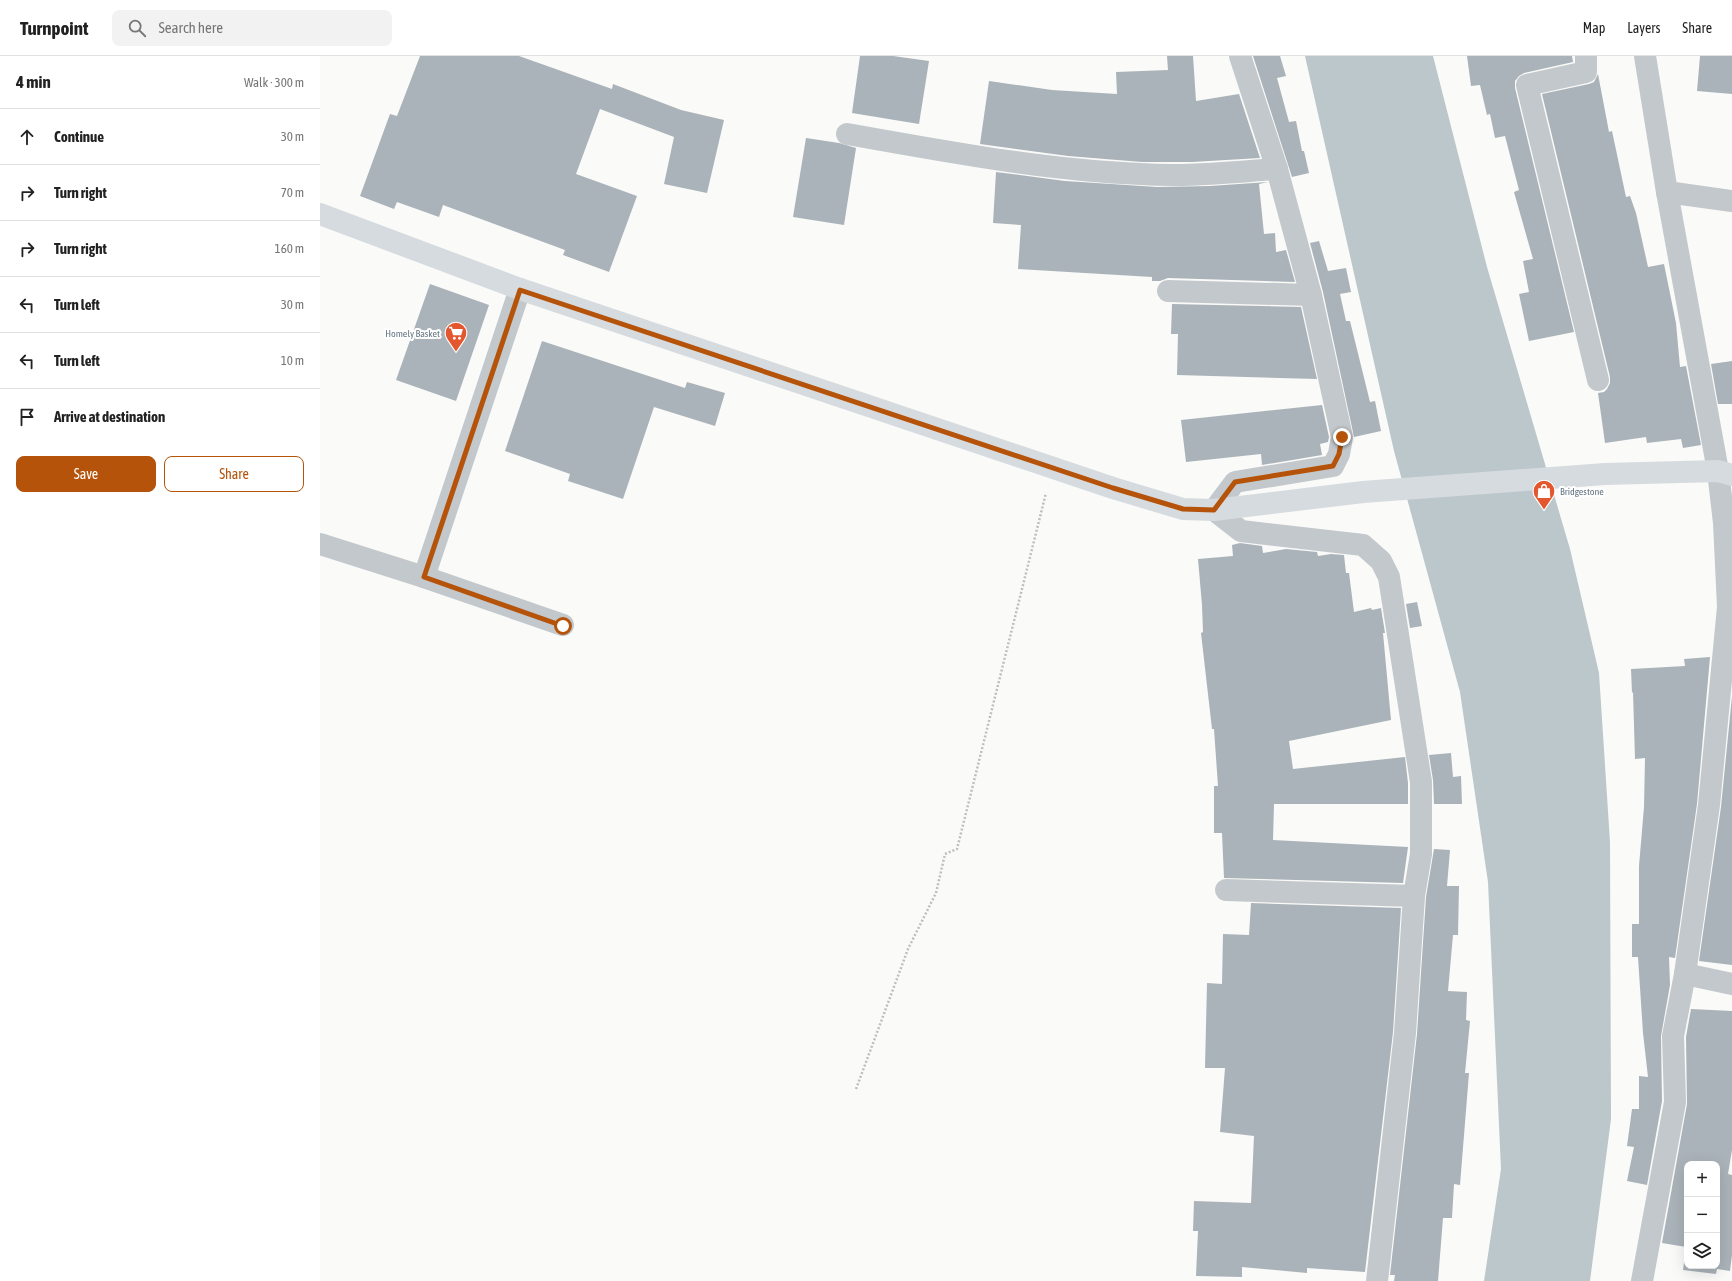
<!DOCTYPE html>
<html lang="en">
<head>
<meta charset="utf-8">
<style>
  body { margin:0; font-family:"Asap Condensed",sans-serif; background:#f2f2f2; color:#222 }
  .controls { position:absolute; right:12px; bottom:12px; display:grid; overflow:hidden; border-radius:8px; box-shadow:0 4px 16px #0002 }
  .controls button { width:36px; height:36px; display:grid; place-items:center; padding:0; border:0; border-bottom:1px solid #e0e0e0; background:#fff; color:#222; font:20px sans-serif }
  .stop { position:absolute; width:12px; height:12px; margin:-9px; border:3px solid #b45309; border-radius:50%; background:#fff }
  .stop.end { background:#b45309; border-color:#fff; box-shadow:0 1px 4px #0008 }
  .list { margin:0; padding:0; list-style:none }
  h2 { display:flex; justify-content:space-between; align-items:center; height:52px; margin:0; padding:0 16px; font-size:17px }
  h2 small { font-size:13px; font-weight:400; color:#767676 }
  .list li { display:grid; grid-template-columns:26px 1fr auto; gap:12px; align-items:center; box-sizing:border-box; height:56px; padding:0 16px; border-top:1px solid #e0e0e0 }
  .list b { display:block; font-size:15px; white-space:nowrap }
  .list em { font-size:13px; font-style:normal; color:#767676 }
  .actions { display:flex; gap:8px; padding:12px 16px }
  .actions a { flex:1; padding:9px 0; border:1px solid #b45309; border-radius:8px; text-align:center; font-size:14px; color:#b45309 }
  .actions .main { background:#b45309; color:#fff }
  .icon { flex:none; width:22px; height:22px; fill:none; stroke:currentColor; stroke-width:2; stroke-linecap:round; stroke-linejoin:round }
  .map { position:relative; flex:none; width:1412px; height:1225px; overflow:hidden }
  header { display:flex; align-items:center; gap:24px; box-sizing:border-box; height:56px; padding:0 20px; background:#fff; border-bottom:1px solid #e0e0e0 }
  header strong { font-size:19px }
  nav { display:flex; gap:22px; margin-inline-start:auto; font-size:14px }
  .search { width:280px; height:36px; background:#f2f2f2; display:flex; align-items:center; gap:10px; box-sizing:border-box; padding:0 14px; border-radius:8px; color:#767676; font-size:15px }
  main { display:flex }
  aside { flex:1; background:#fff }
  .map>svg:first-child { display:block }
  .water { fill:#bbc7cb }
  .building { fill:#aab3b9; fill-rule:evenodd }
  .lines { fill:none; stroke-linecap:round; stroke-linejoin:round }
  .path { stroke:#bbbfc2; stroke-width:2.5; stroke-dasharray:2 2; stroke-linecap:butt }
  .street { stroke:#c3c8cc; stroke-width:22 }
  .secondary { stroke:#d6dbdf; stroke-width:22 }
  .route { stroke:#b45309; stroke-width:5 }
  .labels { text-anchor:middle; stroke-width:4; stroke-linejoin:round; paint-order:stroke }
  .poi-label { font-size:10px; fill:#657683; stroke:#fff; text-anchor:end }
</style>
</head>
<body>
<header>
<strong>Turnpoint</strong>
<div class="search"><svg class="icon" aria-label="search" viewBox="0 0 24 24"><circle cx="10" cy="10" r="6"/><path d="M15 15l6 6"/></svg>Search here</div>
<nav><a>Map</a><a>Layers</a><a>Share</a></nav>
</header>
<main>
<aside>
<h2>4 min<small>Walk · 300 m</small></h2>
<ul class="list">
<li><svg class="icon" aria-label="ahead" viewBox="0 0 24 24"><path d="M12 20V5M6 11l6-6 6 6"/></svg><div><b>Continue</b></div><em>30 m</em></li>
<li><svg class="icon" aria-label="right" viewBox="0 0 24 24"><path d="M7 20v-9h11M14 6l5 5-5 5"/></svg><div><b>Turn right</b></div><em>70 m</em></li>
<li><svg class="icon" aria-label="right" viewBox="0 0 24 24"><path d="M7 20v-9h11M14 6l5 5-5 5"/></svg><div><b>Turn right</b></div><em>160 m</em></li>
<li><svg class="icon" aria-label="left" viewBox="0 0 24 24"><path d="M17 20v-9H6M10 6l-5 5 5 5"/></svg><div><b>Turn left</b></div><em>30 m</em></li>
<li><svg class="icon" aria-label="left" viewBox="0 0 24 24"><path d="M17 20v-9H6M10 6l-5 5 5 5"/></svg><div><b>Turn left</b></div><em>10 m</em></li>
<li><svg class="icon" aria-label="arrive" viewBox="0 0 24 24"><path d="M6 21V4h12l-3 4 3 4H6"/></svg><div><b>Arrive at destination</b></div></li>
</ul>
<div class="actions"><a class="main">Save</a><a>Share</a></div>
</aside>
<div class="map">
<svg width="1412" height="1225" viewBox="0 0 1412 1225">
  <rect width="100%" height="100%" fill="#fafaf8"/>
  <!-- water -->
  <path class="water" d="M 985,0 L 1113,0 L 1167,211 L 1250,493 L 1279,617 L 1290,786 L 1291,1063 L 1270,1225 L 1164,1225 L 1181,1113 L 1168,826 L 1140,636 L 1074,395 Z"/>
  <!-- building -->
  <g class="building">
    <path d="M 100,0 L 199,0 L 292,33 L 293,28 L 361,54 L 404,64 L 387,137 L 344,128 L 354,81 L 280,53 L 256,118 L 317,140 L 289,216 L 243,199 L 245,194 L 123,149 L 119,161 L 77,146 L 74,153 L 40,140 L 70,58 L 77,60 Z"/>
    <path d="M 540,0 L 573,0 L 609,5 L 599,68 L 532,57 Z"/>
    <path d="M 847,0 L 873,0 L 876,45 L 919,38 L 940,102 L 872,106 L 822,106 L 748,100 L 660,88 L 669,25 L 732,34 L 797,38 L 796,16 L 848,14 Z"/>
    <path d="M 933,0 L 960,0 L 966,20 L 957,22 L 969,66 L 976,65 L 982,95 L 984,95 L 989,117 L 972,121 Z"/>
    <path d="M 1147,0 L 1252,0 L 1253,6 L 1204,17 L 1199,20 L 1195,25 L 1195,32 L 1254,276 L 1209,285 L 1199,238 L 1209,236 L 1203,205 L 1213,203 L 1194,136 L 1199,134 L 1185,80 L 1175,82 L 1170,58 L 1167,59 L 1160,29 L 1151,30 Z"/>
    <path d="M 1380,0 L 1412,0 L 1412,38 L 1377,35 Z"/>
    <path d="M 1278,18 L 1289,76 L 1292,75 L 1306,141 L 1310,140 L 1316,157 L 1328,211 L 1344,208 L 1356,267 L 1360,311 L 1366,310 L 1381,389 L 1363,392 L 1361,383 L 1327,387 L 1326,381 L 1285,387 L 1278,337 L 1284,336 L 1287,333 L 1290,327 L 1290,321 L 1222,38 L 1269,28 L 1274,26 Z"/>
    <path d="M 486,82 L 519,87 L 536,92 L 524,169 L 473,161 Z"/>
    <path d="M 676,116 L 745,125 L 837,131 L 890,130 L 948,126 L 939,128 L 944,178 L 955,177 L 956,196 L 966,194 L 975,226 L 848,222 L 840,225 L 832,225 L 832,221 L 698,213 L 701,169 L 673,167 Z"/>
    <path d="M 999,185 L 1008,215 L 1026,212 L 1031,236 L 1020,238 L 1026,265 L 1030,265 L 1050,346 L 1055,345 L 1061,375 L 1034,381 L 1003,236 L 990,187 Z"/>
    <path d="M 110,228 L 169,249 L 136,345 L 76,324 Z"/>
    <path d="M 852,248 L 981,251 L 997,323 L 857,319 L 858,278 L 851,278 Z"/>
    <path d="M 222,285 L 365,332 L 367,326 L 405,337 L 395,370 L 334,351 L 303,443 L 248,425 L 250,418 L 185,395 Z"/>
    <path d="M 1412,305 L 1412,348 L 1398,348 L 1391,308 Z"/>
    <path d="M 1002,349 L 1009,381 L 1008,386 L 1000,388 L 1002,399 L 942,409 L 941,398 L 866,406 L 861,364 Z"/>
    <path d="M 920,487 L 942,490 L 943,497 L 966,493 L 997,496 L 998,500 L 1011,498 L 1024,499 L 1026,517 L 1029,517 L 1034,556 L 1051,552 L 1052,554 L 1061,552 L 1065,577 L 1063,577 L 1071,664 L 969,685 L 973,713 L 1085,701 L 1088,727 L 1088,748 L 954,748 L 953,784 L 1088,791 L 1083,827 L 904,822 L 902,777 L 894,777 L 894,730 L 898,730 L 894,673 L 892,673 L 881,577 L 883,576 L 882,549 L 878,503 L 913,500 L 912,489 Z"/>
    <path d="M 1097,546 L 1102,570 L 1090,572 L 1086,548 Z"/>
    <path d="M 1390,601 L 1377,748 L 1355,902 L 1349,901 L 1350,929 L 1341,980 L 1342,1045 L 1327,1129 L 1307,1125 L 1314,1091 L 1307,1090 L 1312,1053 L 1319,1053 L 1319,1020 L 1328,1021 L 1323,977 L 1318,901 L 1312,901 L 1312,868 L 1319,868 L 1319,810 L 1324,751 L 1325,702 L 1315,703 L 1313,636 L 1312,637 L 1311,613 L 1365,610 L 1364,603 Z"/>
    <path d="M 1412,640 L 1412,909 L 1379,905 L 1401,751 Z"/>
    <path d="M 1131,697 L 1133,721 L 1141,720 L 1142,748 L 1114,748 L 1113,724 L 1109,699 Z"/>
    <path d="M 1114,793 L 1130,794 L 1127,830 L 1139,830 L 1138,879 L 1133,879 L 1128,935 L 1147,936 L 1146,964 L 1150,965 L 1145,1017 L 1149,1017 L 1140,1129 L 1134,1128 L 1132,1162 L 1123,1162 L 1118,1225 L 1074,1225 L 1075,1219 L 1070,1219 L 1097,978 L 1106,841 Z"/>
    <path d="M 931,847 L 1081,852 L 1073,976 L 1045,1216 L 987,1212 L 987,1217 L 922,1211 L 922,1221 L 876,1220 L 878,1175 L 873,1175 L 874,1145 L 931,1147 L 934,1080 L 900,1076 L 905,1012 L 885,1012 L 887,927 L 902,928 L 903,878 L 929,879 Z"/>
    <path d="M 1371,953 L 1412,955 L 1412,1094 L 1408,1118 L 1412,1119 L 1412,1199 L 1410,1215 L 1397,1213 L 1396,1218 L 1363,1214 L 1366,1191 L 1342,1187 L 1367,1048 L 1366,981 ZM 1367,1108 L 1397,1108 L 1397,1210 L 1367,1210 Z"/>
  </g>
  <g class="lines">
    <!-- path -->
    <path class="path" d="M 536,1033 L 588,893 L 616,837 L 625,798 L 637,793 L 726,437"/>
    <!-- street -->
    <g class="street">
      <path d="M 920,0 L 957,113 L 991,239 L 1022,381 L 1019,398 L 1013,410 L 915,426 L 894,454 L 921,475 L 1043,489 L 1061,505 L 1069,521 L 1101,726 L 1101,798 L 1094,840 L 1085,977 L 1057,1225"/>
      <path d="M 1266,0 L 1266,16 L 1207,29 L 1278,324"/>
      <path d="M 527,78 C 624,95 722,114 821,118 C 866,121 912,116 957,113"/>
      <path d="M 1347,136 L 1412,145"/>
      <path d="M 848,235 L 991,239"/>
      <path d="M 0,488 L 104,521 L 243,569"/>
      <path d="M 104,521 L 200,233"/>
      <path d="M 906,834 L 1094,840"/>
      <path d="M 1365,918 L 1412,928"/>
      <path d="M 1322,1225 L 1355,1046 L 1353,980 L 1365,918 L 1389,749 L 1408,551 L 1404,467 L 1398,415 L 1347,136 L 1325,0"/>
    </g>
    <!-- secondary -->
    <path class="secondary" d="M 0,158 L 200,233 L 793,432 L 863,453 L 894,454 L 1043,436 L 1285,418 L 1398,415 L 1412,419"/>
  </g>
  <g class="lines">
    <!-- route -->
    <path class="route" d="M 243,570 L 104,521 L 200,234 L 793,432 L 863,453 L 894,454 L 915,426 L 1013,410 L 1019,398 L 1022,381"/>
  </g>
  <!-- icons -->
  <defs>
    <g id="supermarket-pin" transform="scale(1.15)"><path d="M0 17L-7.5 6A9.5 9.5 0 1 1 7.5 6Z" fill="#e4572e" stroke="#fff"/><path d="M-6-5.5h2.5l.6 2H6L4.5 2H-2.5L-4.4-4H-6ZM-1.5 3.2a1.3 1.3 0 1 0 .1 0ZM3 3.2a1.3 1.3 0 1 0 .1 0Z" fill="#fff"/></g>
    <g id="shop-pin" transform="scale(1.15)"><path d="M0 17L-7.5 6A9.5 9.5 0 1 1 7.5 6Z" fill="#e4572e" stroke="#fff"/><path d="M-5-2.5h2.3a2.7 3.5 0 0 1 5.4 0H5L5.5 6h-11ZM-1.5-2.5h3a1.5 2.3 0 0 0-3 0Z" fill="#fff"/></g>
  </defs>
  <g fill-rule="evenodd">
    <use href="#supermarket-pin" x="136" y="277"/>
    <use href="#shop-pin" x="1224" y="435"/>
  </g>
  <g class="labels">
    <!-- poi labels -->
    <g class="poi-label">
      <text x="120" y="281">Homely Basket</text>
      <text x="1240" y="439" text-anchor="start">Bridgestone</text>
    </g>
  </g>
</svg>
<div class="controls">
<button>+</button>
<button>−</button>
<button><svg class="icon" aria-label="layers" viewBox="0 0 24 24"><path d="M12 4l9 5-9 5-9-5zM3 14l9 5 9-5"/></svg></button>
</div>
<div class="stop" style="left:243px;top:570px"></div>
<div class="stop end" style="left:1022px;top:381px"></div>
</div>
</main>
</body>
</html>
